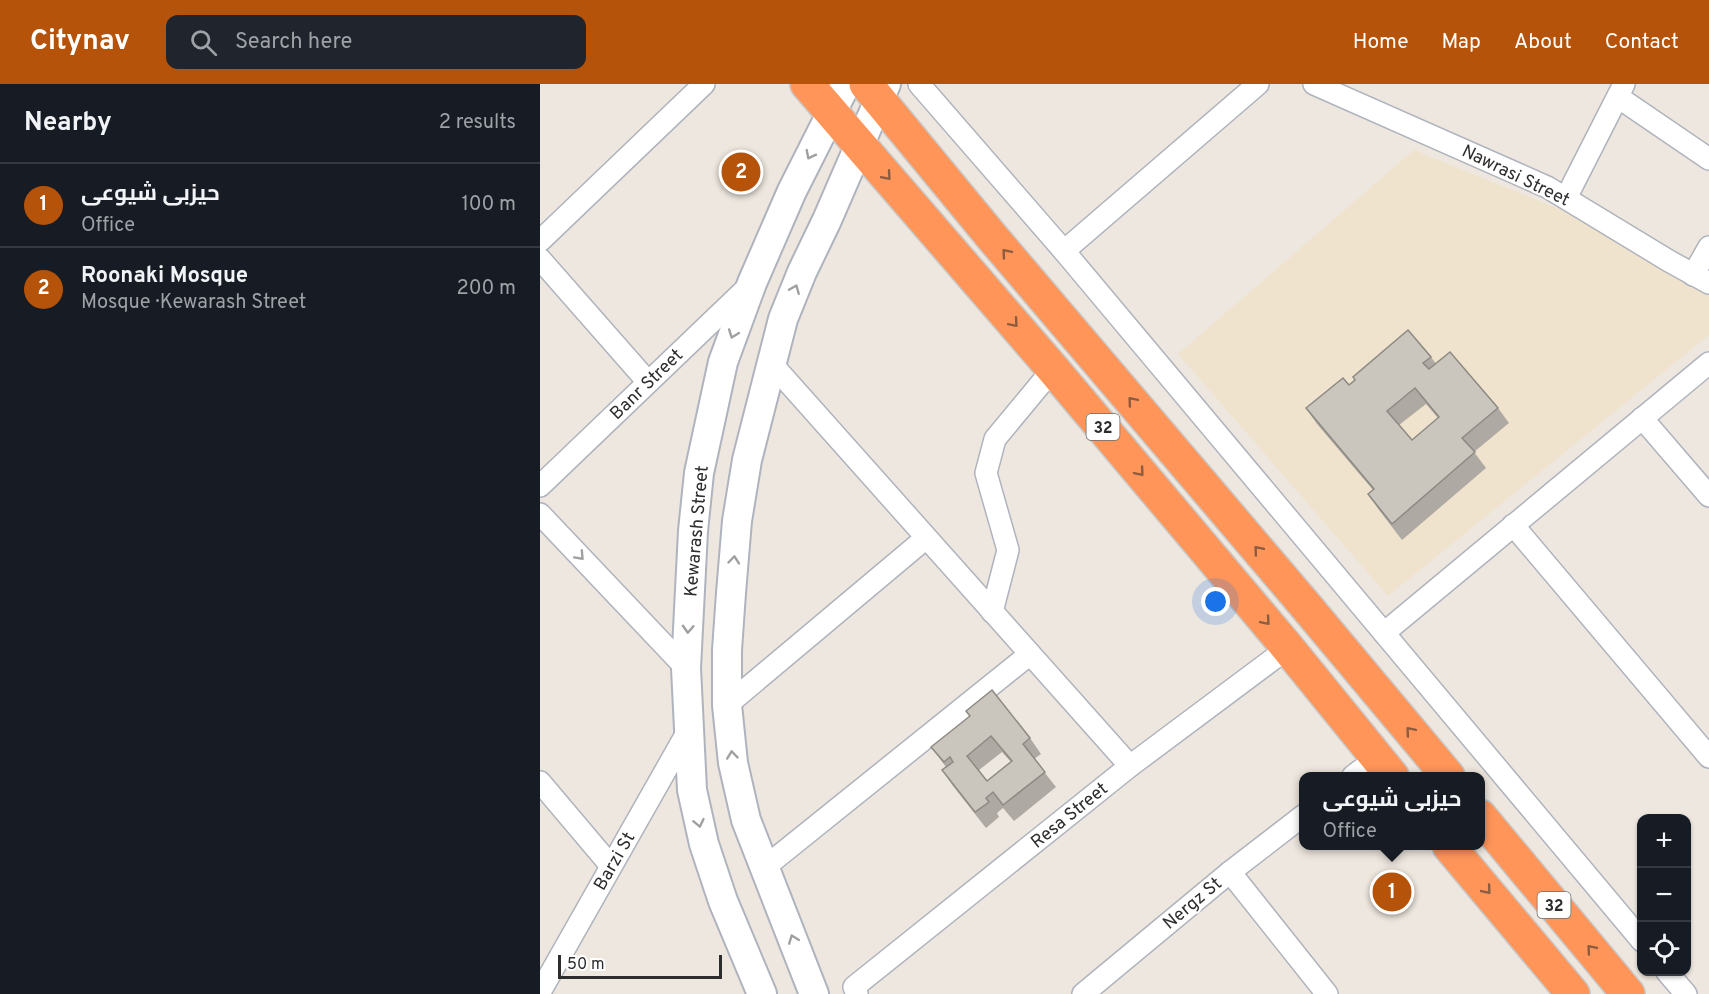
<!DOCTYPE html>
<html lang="en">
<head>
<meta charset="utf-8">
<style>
  body { margin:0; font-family:Overpass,Cairo,sans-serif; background:#20242c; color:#f1f3f6 }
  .controls { position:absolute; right:18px; bottom:18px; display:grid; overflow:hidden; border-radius:12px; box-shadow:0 2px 4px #0004 }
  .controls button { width:54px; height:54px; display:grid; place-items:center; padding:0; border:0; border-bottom:2px solid #363941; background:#171b24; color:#f1f3f6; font:30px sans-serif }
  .scale { position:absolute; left:18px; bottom:15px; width:164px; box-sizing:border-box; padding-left:6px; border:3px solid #2d2d2d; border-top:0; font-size:16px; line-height:21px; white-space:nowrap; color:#2d2d2d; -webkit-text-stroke:4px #fff; paint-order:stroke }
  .you { position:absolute; left:676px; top:518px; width:21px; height:21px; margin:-15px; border:4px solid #fff; border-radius:50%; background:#1a73e8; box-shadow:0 0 0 9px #1a73e833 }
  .badge { display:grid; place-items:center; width:39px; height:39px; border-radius:50%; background:#b45309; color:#fff; font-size:20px; font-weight:700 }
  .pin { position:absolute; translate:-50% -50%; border:3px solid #fff; box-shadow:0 2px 6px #0006 }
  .popup { position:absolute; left:759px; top:688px; width:186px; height:78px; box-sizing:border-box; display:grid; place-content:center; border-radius:12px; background:#171b24; filter:drop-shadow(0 2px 4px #0005); font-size:20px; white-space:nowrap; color:#9ea1a6 }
  .popup b { font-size:22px; color:#f1f3f6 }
  .popup::after { content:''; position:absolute; left:50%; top:100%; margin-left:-12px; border:12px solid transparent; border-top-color:#171b24 }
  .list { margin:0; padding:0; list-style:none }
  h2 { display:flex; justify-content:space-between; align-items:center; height:78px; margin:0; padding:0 24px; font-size:26px }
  h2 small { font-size:20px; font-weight:400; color:#9ea1a6 }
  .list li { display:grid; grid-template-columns:39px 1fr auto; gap:18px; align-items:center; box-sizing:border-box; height:84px; padding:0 24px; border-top:2px solid #363941 }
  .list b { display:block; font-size:22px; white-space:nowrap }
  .list p { margin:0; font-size:20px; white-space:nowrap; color:#9ea1a6 }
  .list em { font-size:20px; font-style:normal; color:#9ea1a6 }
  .icon { flex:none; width:33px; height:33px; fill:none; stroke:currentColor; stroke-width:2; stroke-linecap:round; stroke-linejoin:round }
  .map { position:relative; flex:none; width:1169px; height:910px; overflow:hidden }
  header { display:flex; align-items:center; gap:36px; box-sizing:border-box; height:84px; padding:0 30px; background:#b45309; color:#fff }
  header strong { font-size:28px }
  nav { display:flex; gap:33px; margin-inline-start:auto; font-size:21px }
  .search { width:420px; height:54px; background:#20242c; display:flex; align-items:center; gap:15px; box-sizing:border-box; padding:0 21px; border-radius:12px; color:#9ea1a6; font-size:22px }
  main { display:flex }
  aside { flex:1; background:#171b24 }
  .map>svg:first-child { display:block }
  .education { fill:#f0e3ce }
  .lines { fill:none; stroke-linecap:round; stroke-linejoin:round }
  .street-casing { stroke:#afb3bd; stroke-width:24 }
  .secondary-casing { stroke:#afb3bd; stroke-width:32 }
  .highway-casing { stroke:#c8c8c8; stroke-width:36 }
  .street { stroke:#fff; stroke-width:21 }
  .secondary { stroke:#fff; stroke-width:28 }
  .highway { stroke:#ff9559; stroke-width:33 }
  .wall { fill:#aea9a3; fill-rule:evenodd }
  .building { fill:#cac5bd; stroke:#8d8a84; stroke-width:1.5; fill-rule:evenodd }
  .oneway { stroke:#a0a0a0 }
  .oneway2 { stroke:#8c5c41 }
  .labels { text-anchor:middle; stroke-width:4.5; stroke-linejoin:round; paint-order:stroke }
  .shield { fill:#fff; stroke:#6c6c6c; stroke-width:1.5 }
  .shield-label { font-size:16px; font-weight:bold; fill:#2d2d2d }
  .street-label { font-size:18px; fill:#2d2d2d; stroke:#fff }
</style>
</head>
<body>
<header>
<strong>Citynav</strong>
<div class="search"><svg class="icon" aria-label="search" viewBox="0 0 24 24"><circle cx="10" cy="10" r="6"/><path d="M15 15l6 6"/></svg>Search here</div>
<nav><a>Home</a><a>Map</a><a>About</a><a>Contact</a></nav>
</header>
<main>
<aside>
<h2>Nearby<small>2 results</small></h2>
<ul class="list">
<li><span class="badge">1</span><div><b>حیزبی شیوعی</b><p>Office</p></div><em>100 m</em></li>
<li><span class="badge">2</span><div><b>Roonaki Mosque</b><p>Mosque · Kewarash Street</p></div><em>200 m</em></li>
</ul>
</aside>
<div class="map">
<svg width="1169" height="910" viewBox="0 0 1169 910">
  <rect width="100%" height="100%" fill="#eee7df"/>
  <!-- education -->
  <path class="education" d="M 874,66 L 1026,128 L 1169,212 L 1169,251 L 848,512 L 638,270 Z"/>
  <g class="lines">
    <!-- street casing -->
    <g class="street-casing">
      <g id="street">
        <path d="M 379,0 L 524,167 L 1102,857"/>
        <path d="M 774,0 L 1007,103 L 1129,177 L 1169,199"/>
        <path d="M 1078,13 L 1169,75"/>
        <path d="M 1026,114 L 1084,0"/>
        <path d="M 0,157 L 164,0"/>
        <path d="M 524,167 L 718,0"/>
        <path d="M 0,175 L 108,298"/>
        <path d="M 1153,191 L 1169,163"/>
        <path d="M 231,279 L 590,682"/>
        <path d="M 1102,334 L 1169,412"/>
        <path d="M 0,402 L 209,202"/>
        <path d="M 0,430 L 146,584"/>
        <path d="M 973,441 L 1169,673"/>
        <path d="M 452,528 L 468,466 L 446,389 L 455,355 L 513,285"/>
        <path d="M 844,549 L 1169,279"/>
        <path d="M 187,621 L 386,454"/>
        <path d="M 813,692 L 837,674"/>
        <path d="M 0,698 L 71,782"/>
        <path d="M 225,783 L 490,570"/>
        <path d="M 690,788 L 787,910"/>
        <path d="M 1127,888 L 1146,910"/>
        <path d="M 0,908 L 148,647"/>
        <path d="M 317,910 L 314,903 L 590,682 L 748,564"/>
        <path d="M 543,910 L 690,788 L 764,731"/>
      </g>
    </g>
    <!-- secondary casing -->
    <g class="secondary-casing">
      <g id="secondary">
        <path d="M 222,910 L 183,817 L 164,760 L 152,706 L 146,584 L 153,447 L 159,389 L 183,278 L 212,199 L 252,107 L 306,0"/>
        <path d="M 274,910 L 206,736 L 193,679 L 187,621 L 187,566 L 191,509 L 197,437 L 207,376 L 243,235 L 262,188 L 287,136 L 346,0"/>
      </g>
    </g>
    <!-- highway casing -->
    <g class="highway-casing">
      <g id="highway">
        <path d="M 267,0 L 513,285 L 748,564 L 852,692"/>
        <path d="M 326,0 L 452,153 L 765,521 L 908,692"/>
        <path d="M 940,732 L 1088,910"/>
        <path d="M 909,762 L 1033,910"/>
      </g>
    </g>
    <!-- street -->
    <use href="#street" class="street"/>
    <!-- secondary -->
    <use href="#secondary" class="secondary"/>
    <!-- highway -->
    <use href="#highway" class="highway"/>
  </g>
  <!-- wall -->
  <g class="wall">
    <path d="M 891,273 L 896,280 L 958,324 L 969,339 L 934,368 L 946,384 L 862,456 L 839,426 L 828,410 L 833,406 L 777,340 L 766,324 L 809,301 L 815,296 ZM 886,320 L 898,334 L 872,356 L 859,341 Z"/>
    <path d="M 430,633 L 490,654 L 501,670 L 494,675 L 516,703 L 474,737 L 463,724 L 457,729 L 459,733 L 446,744 L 413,702 L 402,686 L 406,683 L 391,663 ZM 462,668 L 471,678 L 447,697 L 439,686 Z"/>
  </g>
  <!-- building -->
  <g class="building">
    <path d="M 868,246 L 891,273 L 883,279 L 889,285 L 910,268 L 958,324 L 922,354 L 935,368 L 852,440 L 828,410 L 834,405 L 766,324 L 803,294 L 809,301 L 815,296 L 813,293 ZM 875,304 L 899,333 L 872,356 L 847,327 Z"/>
    <path d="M 452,606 L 490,654 L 483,660 L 505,688 L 463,721 L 453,708 L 446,714 L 449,718 L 435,728 L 402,686 L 413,678 L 410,673 L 404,678 L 391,663 L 430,632 L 426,627 ZM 451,652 L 472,677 L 447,697 L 427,672 Z"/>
  </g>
  <!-- one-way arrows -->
  <defs><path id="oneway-chevron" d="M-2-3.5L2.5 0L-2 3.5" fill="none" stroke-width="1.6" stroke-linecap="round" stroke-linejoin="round" transform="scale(1.5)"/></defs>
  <g class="oneway">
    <use href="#oneway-chevron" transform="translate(270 71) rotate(117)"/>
    <use href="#oneway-chevron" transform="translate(255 205) rotate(-68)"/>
    <use href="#oneway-chevron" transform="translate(193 250) rotate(110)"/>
    <use href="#oneway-chevron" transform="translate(40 472) rotate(47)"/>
    <use href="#oneway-chevron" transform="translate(194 476) rotate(-85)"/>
    <use href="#oneway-chevron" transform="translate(148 545) rotate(93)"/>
    <use href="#oneway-chevron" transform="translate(192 671) rotate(-96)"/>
    <use href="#oneway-chevron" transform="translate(159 739) rotate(78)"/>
    <use href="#oneway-chevron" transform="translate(253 855) rotate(-111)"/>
  </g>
  <g class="oneway2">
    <use href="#oneway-chevron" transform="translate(347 92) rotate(49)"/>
    <use href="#oneway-chevron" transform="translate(466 169) rotate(-130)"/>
    <use href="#oneway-chevron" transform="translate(474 239) rotate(49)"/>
    <use href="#oneway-chevron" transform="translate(592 317) rotate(-130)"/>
    <use href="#oneway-chevron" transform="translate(600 388) rotate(50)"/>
    <use href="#oneway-chevron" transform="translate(718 466) rotate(-130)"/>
    <use href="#oneway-chevron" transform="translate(726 537) rotate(50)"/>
    <use href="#oneway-chevron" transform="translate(870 647) rotate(-130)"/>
    <use href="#oneway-chevron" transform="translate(947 806) rotate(50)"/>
    <use href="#oneway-chevron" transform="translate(1051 865) rotate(-130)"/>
  </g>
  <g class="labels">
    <!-- shield labels -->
    <g class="shield">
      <rect x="546.5" y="330" width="33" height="26" rx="4.5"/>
      <rect x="997.5" y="808" width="33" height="26" rx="4.5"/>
    </g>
    <g class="shield-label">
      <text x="563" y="349">32</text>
      <text x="1014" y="827">32</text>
    </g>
    <!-- street labels -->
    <g class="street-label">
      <text transform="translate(976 91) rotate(26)" y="6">Nawrasi Street</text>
      <text transform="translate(106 300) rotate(-44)" y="6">Banr Street</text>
      <text transform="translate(156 447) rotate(-85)" y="6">Kewarash Street</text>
      <text transform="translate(529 731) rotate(-39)" y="6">Resa Street</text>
      <text transform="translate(74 777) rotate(-60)" y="6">Barzi St</text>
      <text transform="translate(652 819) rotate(-40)" y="6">Nergz St</text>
    </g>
  </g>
</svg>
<div class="controls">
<button>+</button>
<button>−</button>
<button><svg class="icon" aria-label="locate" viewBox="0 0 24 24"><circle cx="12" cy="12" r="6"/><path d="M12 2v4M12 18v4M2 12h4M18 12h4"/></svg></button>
</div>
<div class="scale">50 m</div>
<div class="you"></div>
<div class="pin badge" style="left:852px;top:808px">1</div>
<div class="popup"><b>حیزبی شیوعی</b>Office</div>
<div class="pin badge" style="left:201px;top:88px">2</div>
</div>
</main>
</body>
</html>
